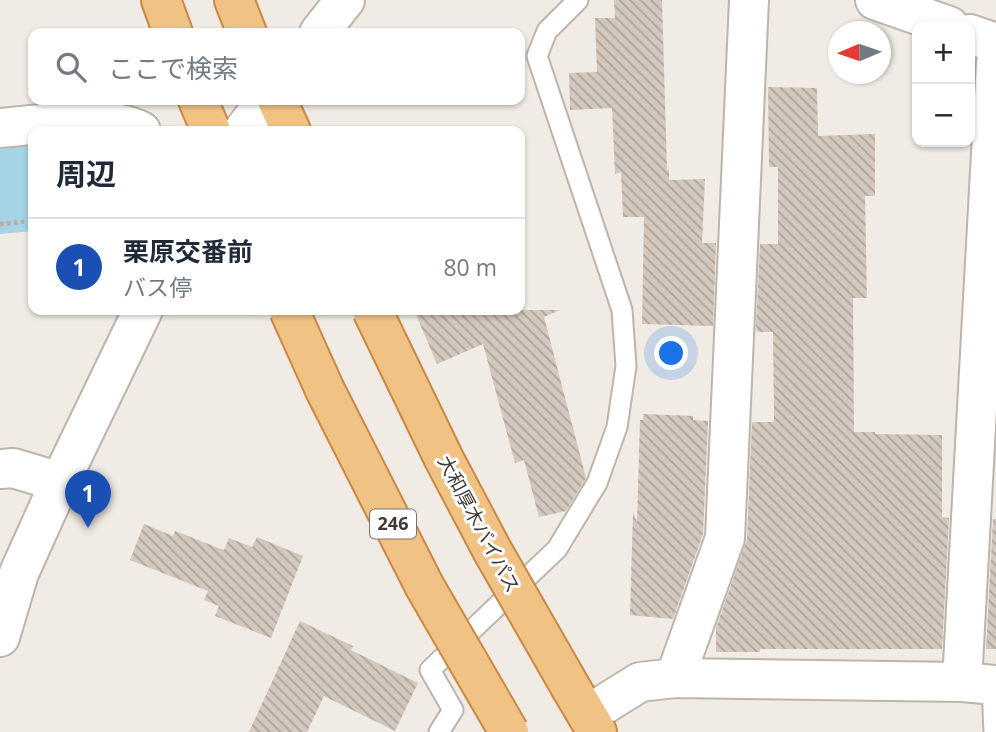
<!DOCTYPE html>
<html lang="ja">
<head>
<meta charset="utf-8">
<style>
  body { margin:0; font-family:"Open Sans","Noto Sans JP",sans-serif; background:#f2f2f3; color:#1f2937 }
  .controls { position:absolute; right:21px; top:21px; display:grid; overflow:hidden; border-radius:14px; box-shadow:0 2px 5px #0004 }
  .controls button { width:63px; height:63px; display:grid; place-items:center; padding:0; border:0; border-bottom:2px solid #e0e1e3; background:#fff; color:#1f2937; font:35px sans-serif }
  .compass { position:absolute; left:828px; top:21px; width:63px; height:63px; border-radius:50%; background:#fff; box-shadow:0 2px 5px #0004; rotate:268deg }
  .you { position:absolute; left:672px; top:354px; width:24px; height:24px; margin:-18px; border:5px solid #fff; border-radius:50%; background:#1a73e8; box-shadow:0 0 0 10px #1a73e833 }
  .badge { display:grid; place-items:center; width:46px; height:46px; border-radius:50%; background:#111827; color:#fff; font-size:23px; font-weight:700 }
  .pin { position:absolute; translate:-50% -58px; filter:drop-shadow(0 2px 4px #0008) }
  .pin::after { content:''; position:absolute; top:37px; width:24px; height:21px; background:inherit; clip-path:polygon(0 0,100% 0,50% 100%) }
  .list { margin:0; padding:0; list-style:none }
  h2 { display:flex; justify-content:space-between; align-items:center; height:91px; margin:0; padding:0 28px; font-size:30px }
  h2 small { font-size:23px; font-weight:400; color:#747a83 }
  .list li { display:grid; grid-template-columns:46px 1fr auto; gap:21px; align-items:center; box-sizing:border-box; height:98px; padding:0 28px; border-top:2px solid #e0e1e3 }
  .list b { display:block; font-size:26px; white-space:nowrap }
  .list p { margin:0; font-size:23px; white-space:nowrap; color:#747a83 }
  .list em { font-size:23px; font-style:normal; color:#747a83 }
  .icon { flex:none; width:38px; height:38px; fill:none; stroke:currentColor; stroke-width:2; stroke-linecap:round; stroke-linejoin:round }
  .map { position:relative; flex:none; width:996px; height:732px; overflow:hidden }
  .search { position:absolute; background:#fff; box-shadow:0 2px 5px #0004; left:28px; top:28px; width:497px; height:77px; display:flex; align-items:center; gap:18px; box-sizing:border-box; padding:0 24px; border-radius:14px; color:#747a83; font-size:26px }
  .panel { position:absolute; background:#fff; box-shadow:0 2px 5px #0004; left:28px; top:126px; width:497px; height:189px; border-radius:14px }
  .map>svg:first-child { display:block }
  .lines { fill:none; stroke-linecap:round; stroke-linejoin:round }
  .river { stroke:#a5d4e7; stroke-width:88 }
  .building { fill:url(#building-back-hatch) }
  .service-casing { stroke:#bdb4aa; stroke-width:23 }
  .minor-casing { stroke:#bdb4aa; stroke-width:42 }
  .tertiary-casing { stroke:#bdb4aa; stroke-width:42 }
  .trunk-casing { stroke:#cc8842; stroke-width:42 }
  .path { stroke:#baab9a; stroke-width:4.5; stroke-dasharray:3.5 3.5; stroke-linecap:butt }
  .service { stroke:#fff; stroke-width:19 }
  .minor { stroke:#fff; stroke-width:38 }
  .tertiary { stroke:#fff; stroke-width:38 }
  .trunk { stroke:#f0c284; stroke-width:38 }
  .trunk-bridge-casing { stroke:#cc8842; stroke-width:42; stroke-linecap:butt }
  .trunk-bridge { stroke:#f0c284; stroke-width:38 }
  .labels { text-anchor:middle; stroke-width:6; stroke-linejoin:round; paint-order:stroke }
  .shield { fill:#fff; stroke:#7a7571; stroke-width:2 }
  .shield-label { font-size:18px; font-weight:bold; fill:#413a34 }
  .street-label { font-size:19px; fill:#413a34; stroke:#fff }
</style>
</head>
<body>
<div class="map">
<svg width="996" height="732" viewBox="0 0 996 732">
  <defs>
    <pattern id="building-back-hatch" width="6" height="6" patternUnits="userSpaceOnUse" patternTransform="scale(1.75)"><rect width="6" height="6" fill="#d3c8bd"/><path d="M-1 5l2 2M0 0l6 6M5-1l2 2" fill="none" stroke="#ada39a"/></pattern>
  </defs>
  <rect width="100%" height="100%" fill="#f0ebe4"/>
  <g class="lines">
    <!-- river -->
    <path class="river" d="M 0,190 L 21,188"/>
  </g>
  <!-- building -->
  <g class="building">
    <path d="M 614,0 L 662,0 L 667,170 L 669,170 L 669,180 L 705,179 L 702,243 L 716,243 L 713,326 L 642,324 L 644,217 L 623,217 L 621,172 L 615,174 L 612,108 L 570,110 L 569,73 L 597,72 L 595,18 L 615,18 Z"/>
    <path d="M 768,87 L 817,88 L 818,136 L 875,134 L 875,196 L 865,196 L 867,298 L 853,298 L 854,432 L 875,432 L 875,434 L 942,435 L 942,517 L 949,518 L 942,649 L 760,649 L 760,652 L 716,652 L 716,628 L 747,539 L 752,422 L 774,422 L 773,332 L 757,332 L 756,326 L 760,244 L 778,244 L 778,167 L 769,167 Z"/>
    <path d="M 414,310 L 560,310 L 544,317 L 586,478 L 566,511 L 539,517 L 524,460 L 515,463 L 483,344 L 437,364 Z"/>
    <path d="M 643,414 L 693,416 L 693,420 L 708,421 L 703,534 L 673,619 L 630,615 L 633,512 L 637,522 L 640,420 L 643,420 Z"/>
    <path d="M 993,519 L 996,519 L 996,649 L 986,649 Z"/>
    <path d="M 144,524 L 173,536 L 175,531 L 224,550 L 229,538 L 252,547 L 257,537 L 303,556 L 271,638 L 215,616 L 219,606 L 204,600 L 208,591 L 130,560 Z"/>
    <path d="M 300,621 L 353,646 L 351,650 L 418,683 L 395,731 L 324,696 L 307,732 L 249,732 Z"/>
  </g>
  <g class="lines">
    <!-- service casing -->
    <g class="service-casing">
      <g id="service">
        <path d="M 992,685 L 994,732"/>
        <path d="M 439,732 L 453,710 L 430,670 L 557,549 L 597,483 L 617,427 L 626,366 L 622,310 L 537,56 L 547,31 L 578,0"/>
      </g>
    </g>
    <!-- minor casing -->
    <g class="minor-casing">
      <g id="minor">
        <path d="M 875,0 L 949,26"/>
        <path d="M 970,34 L 996,43"/>
        <path d="M 0,469 L 13,468 L 60,482"/>
        <path d="M 675,678 L 725,538 L 749,0"/>
        <path d="M 962,682 L 996,62"/>
        <path d="M 587,715 L 640,682 L 675,678 L 962,682 L 996,685"/>
      </g>
    </g>
    <!-- tertiary casing -->
    <g class="tertiary-casing">
      <g id="tertiary">
        <path d="M 319,33 L 345,0"/>
        <path d="M 0,128 C 41,125 104,113 141,131"/>
        <path d="M 243,131 L 267,100"/>
        <path d="M 0,637 L 19,573 L 60,482 L 143,310"/>
      </g>
    </g>
    <!-- trunk casing -->
    <g class="trunk-casing">
      <g id="trunk">
        <path d="M 161,0 L 173,33"/>
        <path d="M 234,0 L 247,33"/>
        <path d="M 198,100 L 211,131"/>
        <path d="M 277,100 L 291,131"/>
        <path d="M 571,688 L 597,732"/>
      </g>
    </g>
    <!-- path -->
    <path class="path" d="M 0,224 L 33,221"/>
    <!-- service -->
    <use href="#service" class="service"/>
    <!-- minor -->
    <use href="#minor" class="minor"/>
    <!-- tertiary -->
    <use href="#tertiary" class="tertiary"/>
    <!-- trunk -->
    <use href="#trunk" class="trunk"/>
    <!-- trunk-bridge casing -->
    <g class="trunk-bridge-casing">
      <g id="trunk-bridge">
        <path d="M 289,310 L 325,390 L 425,587 L 509,732"/>
        <path d="M 372,310 L 443,457 L 492,550 L 571,688"/>
      </g>
    </g>
    <!-- trunk-bridge -->
    <use href="#trunk-bridge" class="trunk-bridge"/>
  </g>
  <g class="labels">
    <!-- shield labels -->
    <rect class="shield" x="370" y="509.5" width="46" height="29" rx="5"/>
    <g class="shield-label">
      <text x="393" y="530">246</text>
    </g>
    <!-- street labels -->
    <g class="street-label">
      <text transform="translate(479 524) rotate(62)" y="7">大和厚木バイパス</text>
    </g>
  </g>
</svg>
<div class="controls">
<button>+</button>
<button>−</button>
</div>
<svg class="compass" viewBox="-18 -18 36 36"><path d="M0-13l5 13h-10z" fill="#e53935"/><path d="M0 13l5-13h-10z" fill="#747a83"/></svg>
<div class="you"></div>
<div class="pin badge" style="left:88px;top:528px;background:#1a4fb4">1</div>
<div class="search"><svg class="icon" aria-label="search" viewBox="0 0 24 24"><circle cx="10" cy="10" r="6"/><path d="M15 15l6 6"/></svg>ここで検索</div>
<section class="panel">
<h2>周辺<small></small></h2>
<ul class="list">
<li><span class="badge" style="background:#1a4fb4">1</span><div><b>栗原交番前</b><p>バス停</p></div><em>80 m</em></li>
</ul>
</section>
</div>
</body>
</html>
